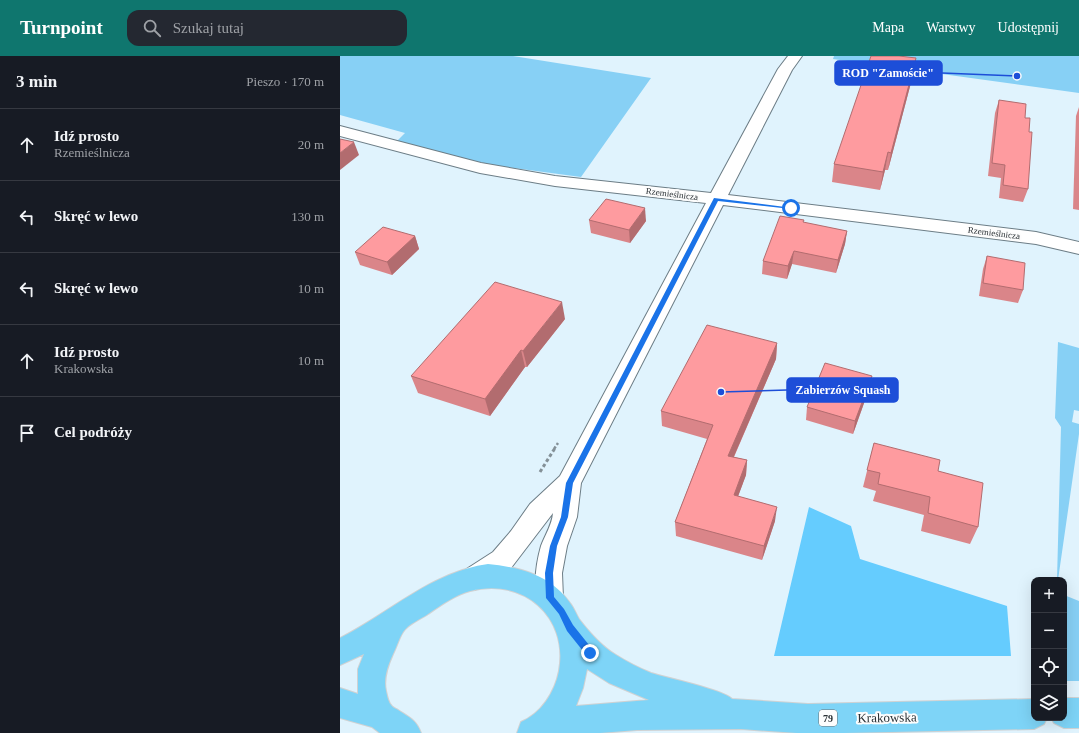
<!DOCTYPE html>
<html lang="pl">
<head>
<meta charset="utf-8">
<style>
  body { margin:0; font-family:"Times New Roman",serif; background:#242831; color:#f1f3f6 }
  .controls { position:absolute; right:12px; bottom:12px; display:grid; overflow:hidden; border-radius:8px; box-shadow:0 4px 16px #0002 }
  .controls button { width:36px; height:36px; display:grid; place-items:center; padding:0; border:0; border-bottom:1px solid #363941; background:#171b24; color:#f1f3f6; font:20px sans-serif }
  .stop { position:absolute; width:12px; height:12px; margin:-9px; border:3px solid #1a73e8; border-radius:50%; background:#fff }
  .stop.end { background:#1a73e8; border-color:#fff; box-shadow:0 1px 4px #0008 }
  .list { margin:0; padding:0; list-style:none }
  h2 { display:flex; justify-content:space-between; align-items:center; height:52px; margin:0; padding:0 16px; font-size:17px }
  h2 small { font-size:13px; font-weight:400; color:#9ea1a6 }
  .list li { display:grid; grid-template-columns:26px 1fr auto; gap:12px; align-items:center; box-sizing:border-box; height:72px; padding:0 16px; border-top:1px solid #363941 }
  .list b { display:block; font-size:15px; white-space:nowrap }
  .list p { margin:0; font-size:13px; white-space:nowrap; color:#9ea1a6 }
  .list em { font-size:13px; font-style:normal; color:#9ea1a6 }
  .icon { flex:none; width:22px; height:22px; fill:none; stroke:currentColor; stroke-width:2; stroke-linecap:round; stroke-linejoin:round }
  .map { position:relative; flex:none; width:739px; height:677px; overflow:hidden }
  header { display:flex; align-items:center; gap:24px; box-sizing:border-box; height:56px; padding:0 20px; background:#0f766e; color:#fff }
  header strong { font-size:19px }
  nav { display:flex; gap:22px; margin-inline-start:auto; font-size:14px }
  .search { width:280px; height:36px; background:#242831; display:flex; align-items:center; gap:10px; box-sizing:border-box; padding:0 14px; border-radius:12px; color:#9ea1a6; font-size:15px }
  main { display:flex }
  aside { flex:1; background:#171b24 }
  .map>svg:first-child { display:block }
  .green { fill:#87d0f5 }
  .forest { fill:#65ccfe }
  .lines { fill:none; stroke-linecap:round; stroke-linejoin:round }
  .minor-casing { stroke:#6c7d86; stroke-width:2 }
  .major-casing { stroke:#d0d2d3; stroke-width:2 }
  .path-far1 { stroke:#849097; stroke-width:2.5; stroke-dasharray:3 2; stroke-linecap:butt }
  .path { stroke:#849097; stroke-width:3; stroke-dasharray:3.5 2.5; stroke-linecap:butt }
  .minor { fill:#fff; fill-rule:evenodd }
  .major { fill:#7ed4f7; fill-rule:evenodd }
  .wall { fill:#da8589 }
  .shaded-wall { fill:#b26c6f }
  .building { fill:#fe9b9f; stroke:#b26c6f }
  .route { fill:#1a73e8 }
  .labels { text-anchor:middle; stroke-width:4; stroke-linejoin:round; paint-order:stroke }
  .far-street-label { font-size:9px; fill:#2b3236; stroke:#fdfdfd }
  .shield { fill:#fdfdfd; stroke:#6a6f72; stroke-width:1 }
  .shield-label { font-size:10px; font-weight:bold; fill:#2b3236 }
  .near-street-label { font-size:13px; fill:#2b3236; stroke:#fdfdfd }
  .leader { fill:none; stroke:#1d4ed8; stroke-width:1.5 }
  .callout-dot { fill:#1d4ed8; stroke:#fdfdfd; stroke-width:1.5 }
  .callout { fill:#1d4ed8; stroke:#1d4ed8; stroke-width:1.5 }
  .callout-label { font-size:12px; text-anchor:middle; font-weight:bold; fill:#fff }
</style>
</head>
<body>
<header>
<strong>Turnpoint</strong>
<div class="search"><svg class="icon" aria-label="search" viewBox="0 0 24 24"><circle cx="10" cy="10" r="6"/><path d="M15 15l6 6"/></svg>Szukaj tutaj</div>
<nav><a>Mapa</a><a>Warstwy</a><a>Udostępnij</a></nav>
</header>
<main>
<aside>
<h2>3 min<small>Pieszo · 170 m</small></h2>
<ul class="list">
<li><svg class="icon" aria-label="ahead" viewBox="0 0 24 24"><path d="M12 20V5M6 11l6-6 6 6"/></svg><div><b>Idź prosto</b><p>Rzemieślnicza</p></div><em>20 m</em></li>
<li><svg class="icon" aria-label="left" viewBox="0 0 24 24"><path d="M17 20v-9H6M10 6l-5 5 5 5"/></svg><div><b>Skręć w lewo</b></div><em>130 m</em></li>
<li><svg class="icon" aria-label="left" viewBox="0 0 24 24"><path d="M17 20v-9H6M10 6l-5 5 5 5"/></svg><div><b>Skręć w lewo</b></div><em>10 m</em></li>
<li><svg class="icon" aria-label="ahead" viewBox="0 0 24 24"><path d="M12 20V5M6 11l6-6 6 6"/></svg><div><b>Idź prosto</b><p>Krakowska</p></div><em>10 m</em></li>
<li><svg class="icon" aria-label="arrive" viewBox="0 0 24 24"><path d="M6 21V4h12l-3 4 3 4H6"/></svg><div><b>Cel podróży</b></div></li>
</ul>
</aside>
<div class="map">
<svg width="739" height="677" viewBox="0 0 739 677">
  <rect width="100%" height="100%" fill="#e0f3fd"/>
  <!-- green -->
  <g class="green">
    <path d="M 0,0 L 173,0 L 311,22 L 241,121 L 159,110 L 129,104 L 57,85 L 65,77 L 0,59 Z"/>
    <path d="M 494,0 L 739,0 L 739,37 L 493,3 Z"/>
    <path d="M 718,286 L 739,292 L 739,355 L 734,354 L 732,366 L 739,368 L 739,378 L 718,524 L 717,524 L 721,371 L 715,362 Z"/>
    <path d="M 724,539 L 739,545 L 739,625 L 724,625 Z"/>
  </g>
  <!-- forest -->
  <path class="forest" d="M 469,451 L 511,470 L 520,503 L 667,550 L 671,600 L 434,600 Z"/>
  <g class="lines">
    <!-- minor casing -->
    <g class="minor-casing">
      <path id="minor" d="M 448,0 L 462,0 L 452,14 L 388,139 L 696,176 L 739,186 L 739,198 L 696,188 L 383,149 L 241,427 L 237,461 L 227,490 L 222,517 L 223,542 L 219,551 L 210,554 L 201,551 C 192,533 196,508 201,490 C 205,479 212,469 213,457 L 171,512 L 143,530 L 134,534 L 125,530 L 121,522 L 125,514 L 153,496 L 171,475 L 190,448 L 220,420 L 366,147 L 215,130 L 140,117 L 0,80 L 0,70 L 141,107 L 215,120 L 371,137 L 438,13 Z"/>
    </g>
    <!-- major casing -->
    <g class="major-casing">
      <g id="major">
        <path d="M 148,508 C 179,511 211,519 230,547 C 234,552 236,558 239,563 C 249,576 261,590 276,599 C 287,606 299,612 311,617 C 327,622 384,634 392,643 L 468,648 L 694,643 L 694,662 L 707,662 L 704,668 L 694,673 L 504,677 L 457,677 L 401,673 L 297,674 L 260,677 L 177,677 L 181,666 C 201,658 215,636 219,615 C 229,560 183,521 130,535 C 115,539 101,549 88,558 C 81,563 68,568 63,576 C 59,582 57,590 53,598 C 48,609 43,622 46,635 C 47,639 48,646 51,649 C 52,651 56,653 58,654 C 70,662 76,664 81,677 L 40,677 L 32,671 L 0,662 L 0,632 L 18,638 L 18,613 L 24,598 L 0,609 L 0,582 C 50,557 91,516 148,508 ZM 247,613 L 269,627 L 309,644 L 236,650 L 243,632 Z"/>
        <path d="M 724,642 L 739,642 L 739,672 L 724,672 L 714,667 L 711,662 L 724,662 Z"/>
      </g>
    </g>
    <!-- path-far1 -->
    <path class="path-far1" d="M 214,393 L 218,387"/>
    <!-- path -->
    <path class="path" d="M 200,416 L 215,392"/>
    <!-- minor -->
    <use href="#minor" class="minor"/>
    <!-- major -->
    <use href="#major" class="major"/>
  </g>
  <!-- wall -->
  <g class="wall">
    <path d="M 576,2 L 573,19 L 548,114 L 545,114 L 540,134 L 492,126 L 494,108 Z"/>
    <path d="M 659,44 L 689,76 L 688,133 L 683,146 L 659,142 L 661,122 L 648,120 L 655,57 Z"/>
    <path d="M 739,51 L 739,154 L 733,153 L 736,60 Z"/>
    <path d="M 249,164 L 306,165 L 290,187 L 251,177 Z"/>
    <path d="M 464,167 L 507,175 L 505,188 L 496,217 L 452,208 L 447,223 L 422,218 L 423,205 Z"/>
    <path d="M 75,180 L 79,193 L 52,219 L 20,209 L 15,196 Z"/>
    <path d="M 647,200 L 683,234 L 678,247 L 639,240 L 643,213 Z"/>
    <path d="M 225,263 L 187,311 L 185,311 L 150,360 L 78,337 L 71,320 Z"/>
    <path d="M 437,287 L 436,303 L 394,401 L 407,404 L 406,419 L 398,440 L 435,465 L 422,504 L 336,480 L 335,466 L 367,383 L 322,370 L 321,355 Z"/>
    <path d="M 532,320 L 529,333 L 513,378 L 466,364 L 467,351 Z"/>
    <path d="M 534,387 L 598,415 L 638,471 L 630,488 L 581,475 L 584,459 L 533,445 L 536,435 L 523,431 Z"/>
  </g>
  <!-- shaded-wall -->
  <g class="shaded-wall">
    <path d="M 576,2 L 573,19 L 548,114 L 551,97 Z"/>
    <path d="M 14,86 L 19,99 L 0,114 L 0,97 Z"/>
    <path d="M 548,96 L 545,114 L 540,134 L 543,116 Z"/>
    <path d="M 305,152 L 306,165 L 290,187 L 289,174 Z"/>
    <path d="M 507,175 L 505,188 L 496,217 L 498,204 Z"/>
    <path d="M 75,180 L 79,193 L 52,219 L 47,206 Z"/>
    <path d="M 454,195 L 452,208 L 447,223 L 448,210 Z"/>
    <path d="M 222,246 L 225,263 L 187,311 L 183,295 Z"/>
    <path d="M 437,287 L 436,303 L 388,414 L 388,400 Z"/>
    <path d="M 181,294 L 185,311 L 150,360 L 145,343 Z"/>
    <path d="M 532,320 L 529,333 L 513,378 L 515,365 Z"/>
    <path d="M 407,404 L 406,419 L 393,454 L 394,439 Z"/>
    <path d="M 437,451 L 435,465 L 422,504 L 424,490 Z"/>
  </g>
  <!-- building -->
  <g class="building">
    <path d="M 531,0 L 559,0 L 576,2 L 551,97 L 548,96 L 543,116 L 494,108 Z"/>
    <path d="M 659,44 L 686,48 L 685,62 L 690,62 L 689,76 L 692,76 L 688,133 L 663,129 L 665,109 L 652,107 Z"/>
    <path d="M 0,83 L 14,86 L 0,97 Z"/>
    <path d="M 266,143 L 305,152 L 289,174 L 249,164 Z"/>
    <path d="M 440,160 L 464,164 L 463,166 L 507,175 L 498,204 L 454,195 L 448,210 L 423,205 Z"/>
    <path d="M 43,171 L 75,180 L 47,206 L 15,196 Z"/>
    <path d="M 647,200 L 685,207 L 683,234 L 643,227 Z"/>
    <path d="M 155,226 L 222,246 L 183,295 L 181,294 L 145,343 L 71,320 Z"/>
    <path d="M 367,269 L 437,287 L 388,400 L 407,404 L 394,439 L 437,451 L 424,490 L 335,466 L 373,369 L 321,355 Z"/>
    <path d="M 485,307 L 532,320 L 515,365 L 467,351 Z"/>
    <path d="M 534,387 L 600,404 L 598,415 L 643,427 L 638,471 L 588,457 L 590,441 L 538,428 L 540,417 L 527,414 Z"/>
  </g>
  <!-- route -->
  <path class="route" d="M 374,142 L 453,152 L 451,153 L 378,145 L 233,427 L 228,461 L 217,490 L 213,517 L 214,541 L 224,553 L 233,569 L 253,594 L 253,600 L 250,601 L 247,600 L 227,575 L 219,558 L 206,542 L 205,517 L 210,490 L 221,461 L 226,427 Z"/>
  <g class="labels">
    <!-- far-street labels -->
    <g class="far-street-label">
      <text transform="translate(332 138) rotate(7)" y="3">Rzemieślnicza</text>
      <text transform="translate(654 177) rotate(7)" y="3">Rzemieślnicza</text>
    </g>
    <!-- shield labels -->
    <rect class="shield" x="479" y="654" width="18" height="16" rx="3"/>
    <g class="shield-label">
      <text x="488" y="666">79</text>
    </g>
    <!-- near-street labels -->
    <g class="near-street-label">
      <text transform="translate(547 661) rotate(-1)" y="5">Krakowska</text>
    </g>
  </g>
  <!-- callouts -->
  <path class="leader" d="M677 20L602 17M381 336L447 334"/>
  <g class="callout-dot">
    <circle cx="677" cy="20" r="4"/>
    <circle cx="381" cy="336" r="4"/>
  </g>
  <g class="callout">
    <rect x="495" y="5" width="107" height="24" rx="4"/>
    <rect x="447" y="322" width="111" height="24" rx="4"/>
  </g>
  <g class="callout-label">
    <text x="548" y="21">ROD "Zamoście"</text>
    <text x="503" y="338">Zabierzów Squash</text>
  </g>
</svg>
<div class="controls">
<button>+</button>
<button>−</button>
<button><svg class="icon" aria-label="locate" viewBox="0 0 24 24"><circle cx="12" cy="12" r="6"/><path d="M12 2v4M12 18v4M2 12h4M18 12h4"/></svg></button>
<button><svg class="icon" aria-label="layers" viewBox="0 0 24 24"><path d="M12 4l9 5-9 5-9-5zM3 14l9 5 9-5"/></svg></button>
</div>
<div class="stop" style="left:451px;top:152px"></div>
<div class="stop end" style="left:250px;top:597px"></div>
</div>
</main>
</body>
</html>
